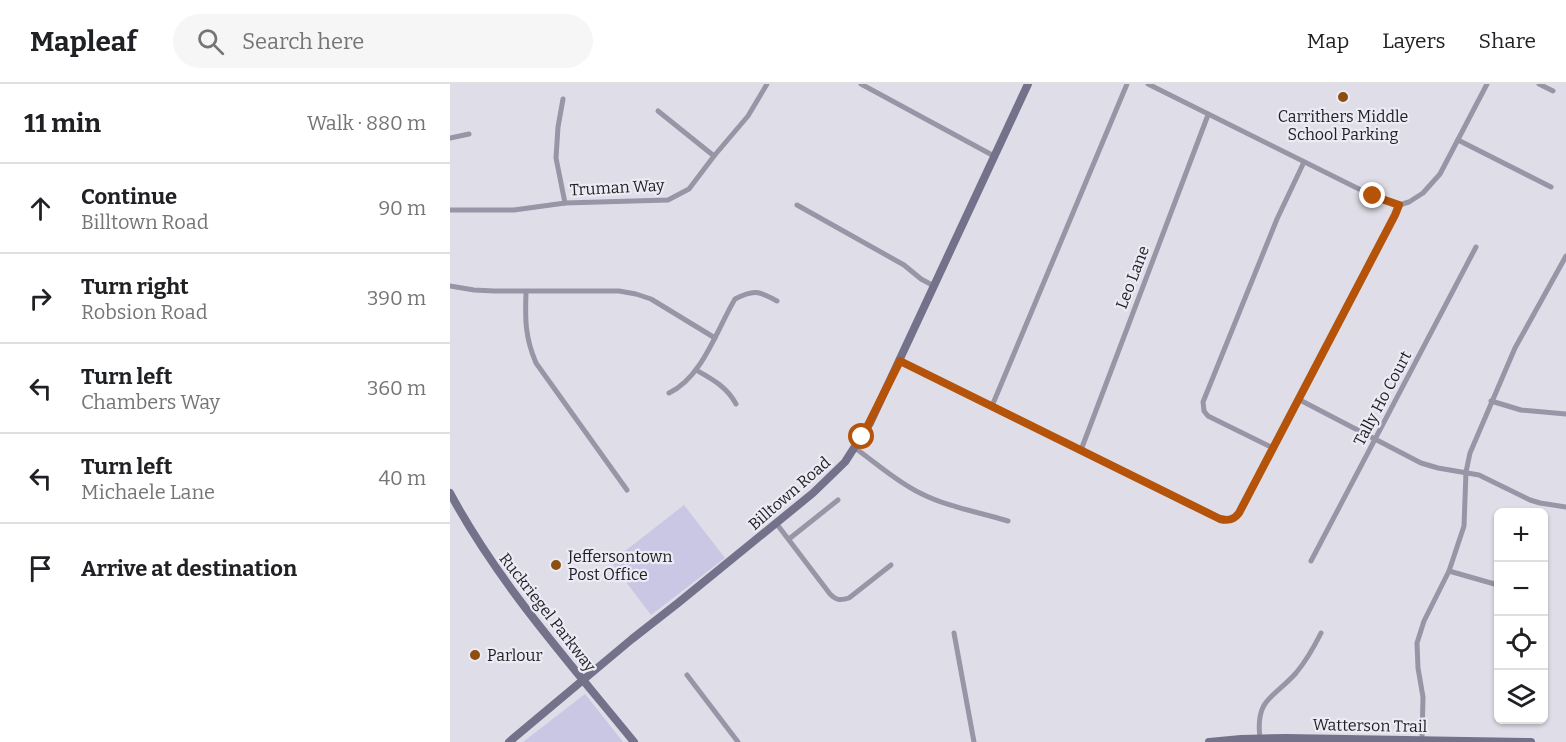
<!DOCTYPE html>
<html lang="en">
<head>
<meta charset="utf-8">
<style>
  body { margin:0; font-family:Bitter,serif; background:#f6f6f6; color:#202124 }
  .controls { position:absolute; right:18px; bottom:18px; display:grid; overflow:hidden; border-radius:9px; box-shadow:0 2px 4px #0004 }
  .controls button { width:54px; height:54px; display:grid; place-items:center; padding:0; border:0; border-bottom:2px solid #e0e0e0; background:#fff; color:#202124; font:30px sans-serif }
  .stop { position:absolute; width:18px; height:18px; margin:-14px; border:4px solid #b45309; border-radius:50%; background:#fff }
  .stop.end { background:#b45309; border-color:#fff; box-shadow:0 2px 6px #0008 }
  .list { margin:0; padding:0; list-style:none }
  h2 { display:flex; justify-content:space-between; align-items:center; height:78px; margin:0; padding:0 24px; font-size:26px }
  h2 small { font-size:20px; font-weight:400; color:#757577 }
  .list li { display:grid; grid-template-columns:39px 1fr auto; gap:18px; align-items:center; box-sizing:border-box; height:90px; padding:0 24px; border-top:2px solid #e0e0e0 }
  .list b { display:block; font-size:22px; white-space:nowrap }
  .list p { margin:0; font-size:20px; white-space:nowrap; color:#757577 }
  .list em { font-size:20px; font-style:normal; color:#757577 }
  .icon { flex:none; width:33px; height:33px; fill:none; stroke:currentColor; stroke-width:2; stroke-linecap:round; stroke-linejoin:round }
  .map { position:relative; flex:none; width:1116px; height:658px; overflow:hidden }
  header { display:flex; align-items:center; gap:36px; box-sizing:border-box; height:84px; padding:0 30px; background:#fff; border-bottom:2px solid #e0e0e0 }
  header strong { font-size:28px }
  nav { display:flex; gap:33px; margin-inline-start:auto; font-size:21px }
  .search { width:420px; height:54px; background:#f6f6f6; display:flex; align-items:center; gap:15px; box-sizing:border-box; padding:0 21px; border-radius:33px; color:#757577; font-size:22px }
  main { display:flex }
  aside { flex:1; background:#fff }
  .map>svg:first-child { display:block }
  .green { fill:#c9c7e4 }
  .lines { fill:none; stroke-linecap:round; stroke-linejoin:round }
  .minor { stroke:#9795a6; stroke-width:5 }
  .secondary { stroke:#74728a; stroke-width:8 }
  .route { stroke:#b45309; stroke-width:8 }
  .poi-dot { fill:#8c4f11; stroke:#ecebf5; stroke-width:2 }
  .labels { text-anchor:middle; stroke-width:4.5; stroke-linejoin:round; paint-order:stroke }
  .poi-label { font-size:16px; fill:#1f1e22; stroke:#ecebf5; text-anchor:start }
  .street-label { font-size:16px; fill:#1f1e22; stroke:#ecebf5 }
</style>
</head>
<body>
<header>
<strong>Mapleaf</strong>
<div class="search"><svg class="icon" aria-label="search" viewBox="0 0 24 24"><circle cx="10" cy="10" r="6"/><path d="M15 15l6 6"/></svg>Search here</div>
<nav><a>Map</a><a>Layers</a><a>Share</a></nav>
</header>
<main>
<aside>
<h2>11 min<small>Walk · 880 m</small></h2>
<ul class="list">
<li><svg class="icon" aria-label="ahead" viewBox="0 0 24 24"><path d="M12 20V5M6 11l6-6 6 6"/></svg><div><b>Continue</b><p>Billtown Road</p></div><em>90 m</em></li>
<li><svg class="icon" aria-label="right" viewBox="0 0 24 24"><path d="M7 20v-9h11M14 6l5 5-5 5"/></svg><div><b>Turn right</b><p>Robsion Road</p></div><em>390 m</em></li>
<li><svg class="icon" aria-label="left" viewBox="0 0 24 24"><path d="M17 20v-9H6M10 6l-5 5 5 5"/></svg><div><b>Turn left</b><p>Chambers Way</p></div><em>360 m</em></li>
<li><svg class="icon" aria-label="left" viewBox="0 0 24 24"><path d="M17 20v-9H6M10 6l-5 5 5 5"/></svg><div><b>Turn left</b><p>Michaele Lane</p></div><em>40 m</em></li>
<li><svg class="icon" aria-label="arrive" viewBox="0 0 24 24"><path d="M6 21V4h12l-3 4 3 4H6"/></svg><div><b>Arrive at destination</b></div></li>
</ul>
</aside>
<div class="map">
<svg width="1116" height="658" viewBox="0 0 1116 658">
  <rect width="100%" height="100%" fill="#dfdee8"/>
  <!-- green -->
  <g class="green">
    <path d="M 234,421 L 275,474 L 201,531 L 161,478 Z"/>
    <path d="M 135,610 L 173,658 L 73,658 Z"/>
  </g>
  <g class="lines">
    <!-- minor -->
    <g class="minor">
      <path d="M 411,0 L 544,72"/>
      <path d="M 698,0 L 923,112 L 949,121"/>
      <path d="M 1089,0 L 1103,7"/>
      <path d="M 113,15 L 108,43 L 106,74 L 115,119"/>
      <path d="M 208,27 L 264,72"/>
      <path d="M 0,54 L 19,50"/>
      <path d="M 1008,56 L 1101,103"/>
      <path d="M 347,121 L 454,181 L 471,195 L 484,202"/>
      <path d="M 0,126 L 64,126 L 115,119 L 218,116 L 239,105 L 264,72 L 298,32 L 317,0"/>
      <path d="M 0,202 L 24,206 L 44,207 L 169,207 L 186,210 L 201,215 L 265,254"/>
      <path d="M 76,208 C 75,236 75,253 86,279 L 177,406"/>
      <path d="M 450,277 L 770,435 C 778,437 784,436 789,429 L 949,121 L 959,118 L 973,109 L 990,90 L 1037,0"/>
      <path d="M 246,286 C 262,295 277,303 286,320"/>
      <path d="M 219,309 C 252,294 267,245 285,215 C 304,205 309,207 327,217"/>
      <path d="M 848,315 L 971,379 L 988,384 L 1029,391 L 1080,416 L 1090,419 L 1116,423"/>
      <path d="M 1041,317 L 1071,326 L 1116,330"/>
      <path d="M 542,322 L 677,0"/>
      <path d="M 405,364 C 426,379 447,398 470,409 C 497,423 529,428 558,437"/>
      <path d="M 823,364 L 758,332 L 754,327 L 753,318 L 827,135 L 854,78"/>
      <path d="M 631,366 L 758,31"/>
      <path d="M 326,439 L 380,510 C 386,516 390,517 399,514 L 441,481"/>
      <path d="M 339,455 L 388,416"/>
      <path d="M 861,477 L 1026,163"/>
      <path d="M 999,487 L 1048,501"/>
      <path d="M 504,549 L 524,658"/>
      <path d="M 237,591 L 288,658"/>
      <path d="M 810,654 C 805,614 824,614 846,589 C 856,577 864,563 871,549"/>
      <path d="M 972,655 L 973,613 L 968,584 L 967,559 L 974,537 L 999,487 L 1014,442 L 1016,388 L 1020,369 L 1065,264 L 1116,172"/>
    </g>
    <!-- secondary -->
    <g class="secondary">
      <path d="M 0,409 C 49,500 119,578 184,658"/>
      <path d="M 59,658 L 182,555 L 228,519 L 363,409 L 395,378 L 420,339 L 578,0"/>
      <path d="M 759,658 L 791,655 L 836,654 L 1081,658"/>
    </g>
  </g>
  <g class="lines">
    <!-- route -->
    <path class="route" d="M 412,353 L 450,277 L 770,435 C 778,437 784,436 789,429 L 945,131 L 949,121 L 923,112"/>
  </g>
  <!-- markers -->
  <g class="poi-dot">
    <circle cx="893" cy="13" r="6"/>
    <circle cx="106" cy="481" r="6"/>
    <circle cx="25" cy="571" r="6"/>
  </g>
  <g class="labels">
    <!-- poi labels -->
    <g class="poi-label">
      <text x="893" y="38" text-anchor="middle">Carrithers Middle<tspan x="893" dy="18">School Parking</tspan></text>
      <text x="118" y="478">Jeffersontown<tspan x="118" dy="18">Post Office</tspan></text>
      <text x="37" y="577">Parlour</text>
    </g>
    <!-- street labels -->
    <g class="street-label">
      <text transform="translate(167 103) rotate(-3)" y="6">Truman Way</text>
      <text transform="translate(682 193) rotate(-69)" y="6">Leo Lane</text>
      <text transform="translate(932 314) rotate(-62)" y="6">Tally Ho Court</text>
      <text transform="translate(339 409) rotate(-41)" y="6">Billtown Road</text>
      <text transform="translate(98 528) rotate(52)" y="6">Ruckriegel Parkway</text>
      <text transform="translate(920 641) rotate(1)" y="6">Watterson Trail</text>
    </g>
  </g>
</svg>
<div class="controls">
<button>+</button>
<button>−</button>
<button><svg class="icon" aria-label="locate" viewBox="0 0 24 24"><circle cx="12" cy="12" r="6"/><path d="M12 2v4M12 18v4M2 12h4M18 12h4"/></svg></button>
<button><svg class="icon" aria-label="layers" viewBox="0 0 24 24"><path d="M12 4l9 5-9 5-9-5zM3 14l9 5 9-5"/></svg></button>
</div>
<div class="stop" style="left:412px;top:353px"></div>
<div class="stop end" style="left:923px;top:112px"></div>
</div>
</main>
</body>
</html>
